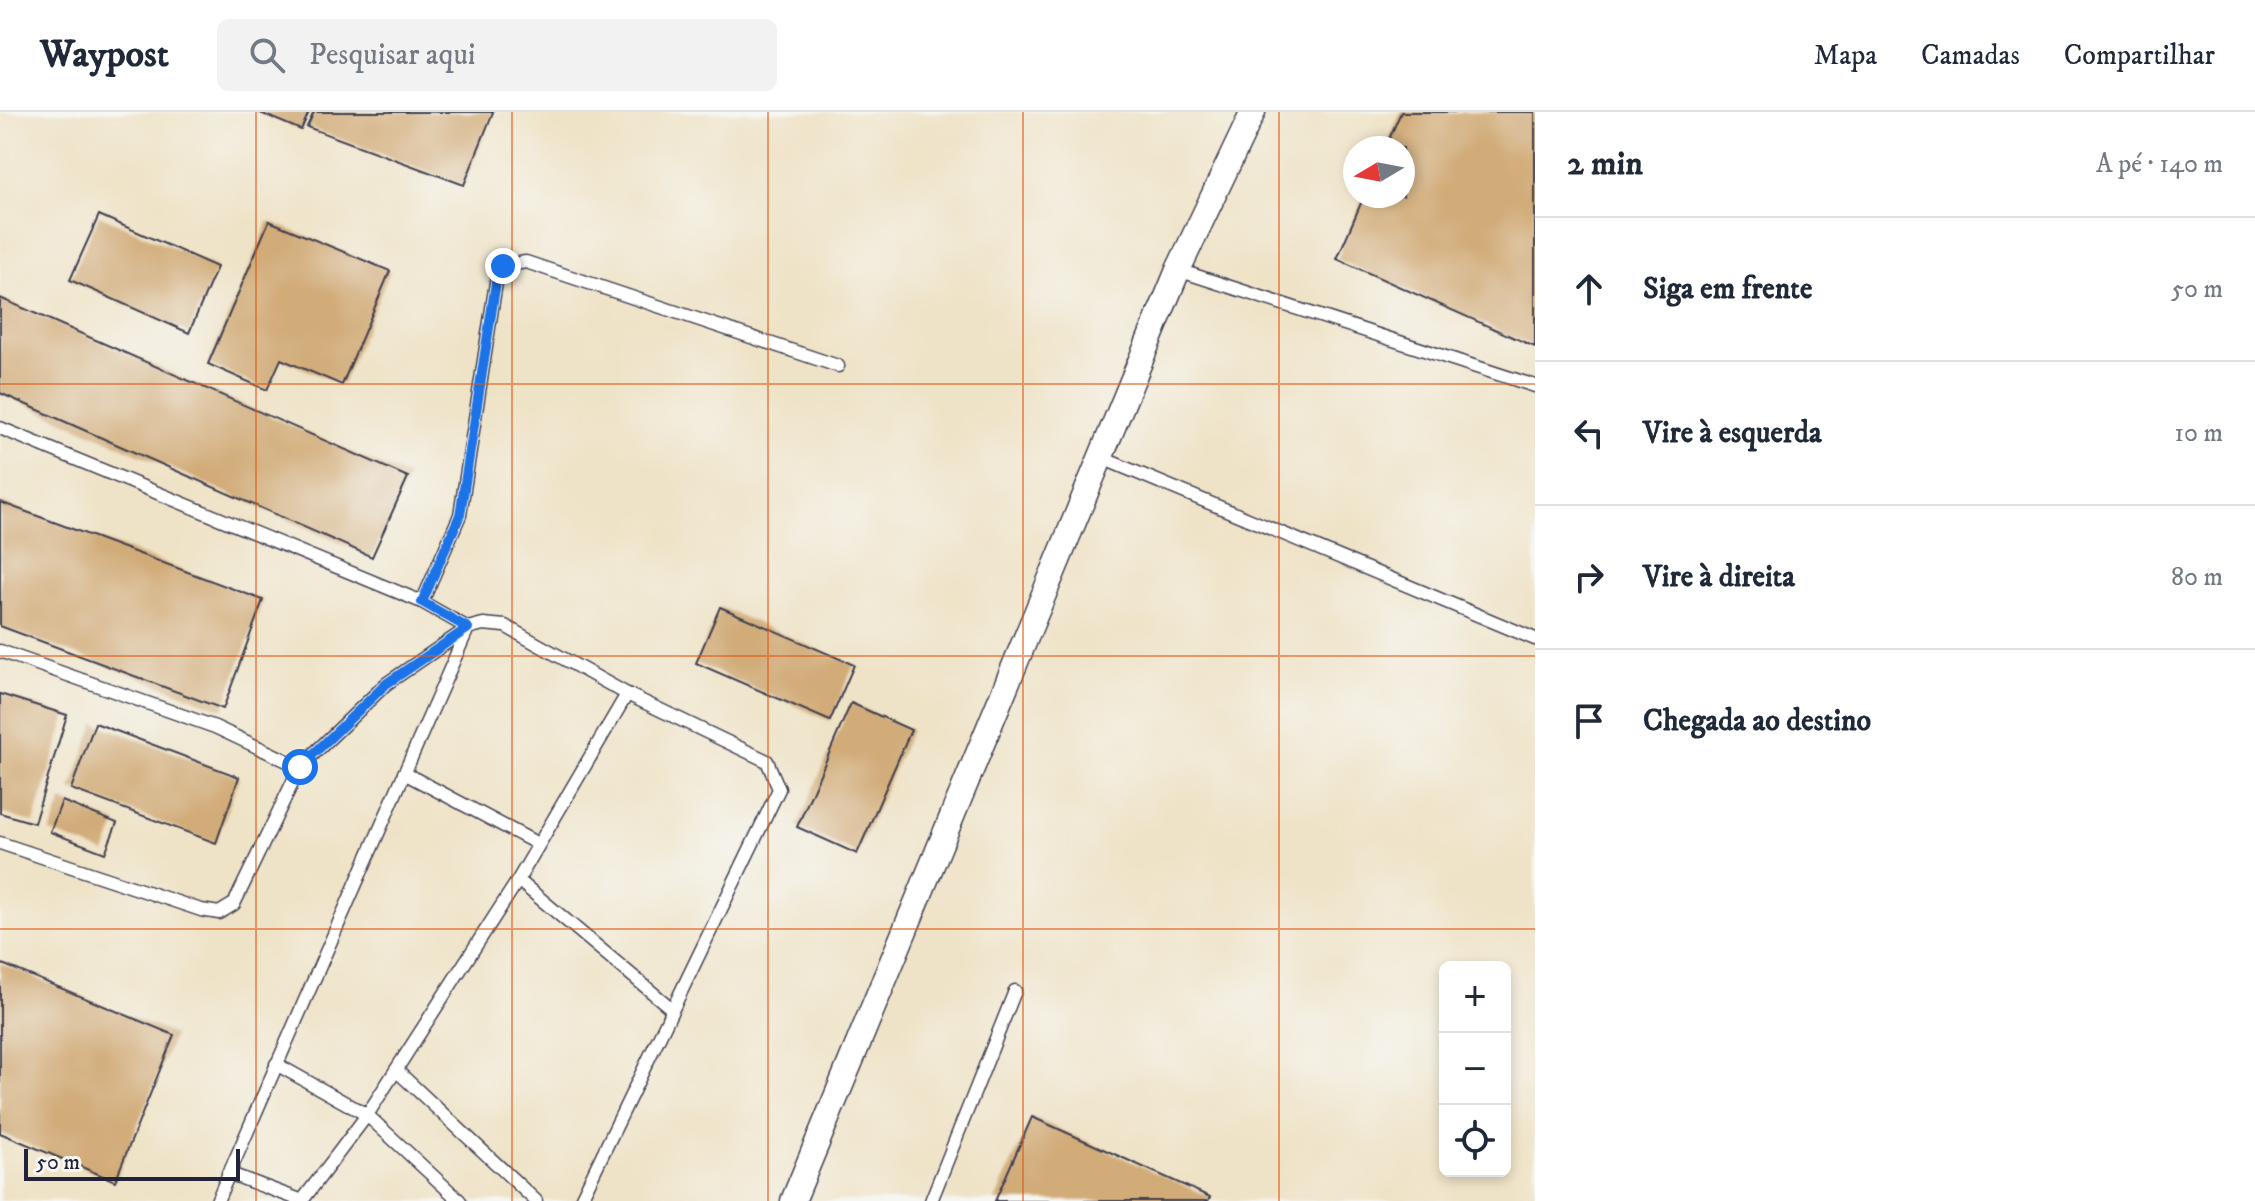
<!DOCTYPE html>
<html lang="pt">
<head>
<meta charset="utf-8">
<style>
  body { margin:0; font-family:"IM FELL DW Pica",serif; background:#f2f2f3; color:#1f2937 }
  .controls { position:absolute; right:24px; bottom:24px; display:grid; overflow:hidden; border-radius:12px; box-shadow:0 4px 12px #0003 }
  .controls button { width:72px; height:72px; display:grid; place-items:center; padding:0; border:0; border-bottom:2px solid #e0e1e3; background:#fff; color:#1f2937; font:40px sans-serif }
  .compass { position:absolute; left:1343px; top:24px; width:72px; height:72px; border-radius:50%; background:#fff; box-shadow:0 4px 12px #0003; rotate:260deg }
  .scale { position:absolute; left:24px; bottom:20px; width:216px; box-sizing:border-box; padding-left:8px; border:4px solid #22223b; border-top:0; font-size:22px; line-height:28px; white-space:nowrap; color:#22223b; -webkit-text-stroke:6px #f6f6f2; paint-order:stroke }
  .stop { position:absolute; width:24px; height:24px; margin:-18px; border:6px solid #1a73e8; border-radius:50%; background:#fff }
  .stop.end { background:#1a73e8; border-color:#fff; box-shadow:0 2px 8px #0008 }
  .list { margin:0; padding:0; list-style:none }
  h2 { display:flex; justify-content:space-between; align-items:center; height:104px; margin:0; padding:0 32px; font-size:34px }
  h2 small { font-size:26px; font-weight:400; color:#747a83 }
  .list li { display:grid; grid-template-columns:52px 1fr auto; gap:24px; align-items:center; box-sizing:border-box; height:144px; padding:0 32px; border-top:2px solid #e0e1e3 }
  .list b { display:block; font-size:30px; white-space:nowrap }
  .list em { font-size:26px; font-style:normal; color:#747a83 }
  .icon { flex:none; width:44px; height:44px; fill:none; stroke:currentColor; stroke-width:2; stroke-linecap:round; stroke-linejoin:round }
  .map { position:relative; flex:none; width:1535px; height:1089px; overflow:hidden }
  header { display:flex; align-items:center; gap:48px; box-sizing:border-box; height:112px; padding:0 40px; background:#fff; border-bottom:2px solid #e0e1e3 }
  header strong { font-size:38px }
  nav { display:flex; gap:44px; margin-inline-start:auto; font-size:28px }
  .search { width:560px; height:72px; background:#f2f2f3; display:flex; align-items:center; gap:20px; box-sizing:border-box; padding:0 28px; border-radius:12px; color:#747a83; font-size:30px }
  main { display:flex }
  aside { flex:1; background:#fff }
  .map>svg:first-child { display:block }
  .building { fill:#d1ab78 }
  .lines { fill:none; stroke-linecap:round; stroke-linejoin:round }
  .service-casing { stroke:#413f50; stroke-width:15 }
  .minor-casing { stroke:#413f50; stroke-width:27 }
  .service { stroke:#fff; stroke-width:12 }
  .minor { stroke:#fff; stroke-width:24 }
  .route { stroke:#1a73e8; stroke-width:10 }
  .grid { fill:none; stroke:#de560e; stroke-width:2; stroke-opacity:0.55 }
</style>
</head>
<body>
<header>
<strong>Waypost</strong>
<div class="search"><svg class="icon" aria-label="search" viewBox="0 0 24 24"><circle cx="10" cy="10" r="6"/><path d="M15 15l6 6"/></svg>Pesquisar aqui</div>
<nav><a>Mapa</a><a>Camadas</a><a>Compartilhar</a></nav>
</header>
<main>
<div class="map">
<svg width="1535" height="1089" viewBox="0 0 1535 1089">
  <rect width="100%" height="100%" fill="#f6f6f2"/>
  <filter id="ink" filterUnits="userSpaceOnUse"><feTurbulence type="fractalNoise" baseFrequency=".0125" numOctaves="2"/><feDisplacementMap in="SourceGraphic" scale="16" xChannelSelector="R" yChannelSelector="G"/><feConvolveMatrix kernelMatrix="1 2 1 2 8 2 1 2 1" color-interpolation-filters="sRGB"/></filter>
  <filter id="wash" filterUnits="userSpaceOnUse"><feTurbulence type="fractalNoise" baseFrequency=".006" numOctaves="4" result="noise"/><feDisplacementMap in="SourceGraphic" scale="32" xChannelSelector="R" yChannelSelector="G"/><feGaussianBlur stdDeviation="1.8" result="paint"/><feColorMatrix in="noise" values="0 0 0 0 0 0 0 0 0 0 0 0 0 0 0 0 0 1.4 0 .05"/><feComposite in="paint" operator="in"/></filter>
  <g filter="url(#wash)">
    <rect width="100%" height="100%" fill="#efe3c7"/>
    <g id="blocks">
      <!-- building -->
      <g class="building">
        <path d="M 258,0 L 309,0 L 301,18 Z"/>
        <path d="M 314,0 L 493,0 L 464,73 L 307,15 Z"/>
        <path d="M 1401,0 L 1535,0 L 1535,235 L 1337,147 L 1364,84 L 1403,84 L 1403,36 L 1385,36 Z"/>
        <path d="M 99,103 L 217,155 L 189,221 L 70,168 Z"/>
        <path d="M 269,109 L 390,159 L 342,273 L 281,247 L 267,278 L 208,252 Z"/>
        <path d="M 0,186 L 408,365 L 372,445 L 0,281 Z"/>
        <path d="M 0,390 L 263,488 L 223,597 L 0,514 Z"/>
        <path d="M 720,495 L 854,553 L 830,609 L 696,551 Z"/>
        <path d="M 0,582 L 67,603 L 34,711 L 0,701 Z"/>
        <path d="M 851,591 L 911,618 L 857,742 L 797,715 Z"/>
        <path d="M 95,611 L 239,665 L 216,731 L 71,677 Z"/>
        <path d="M 62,689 L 117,711 L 105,741 L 50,720 Z"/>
        <path d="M 0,851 L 174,923 L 115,1069 L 0,1021 Z"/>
        <path d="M 1032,1005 L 1210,1085 L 1208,1089 L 995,1089 Z"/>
      </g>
    </g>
  </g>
  <g filter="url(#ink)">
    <use href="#blocks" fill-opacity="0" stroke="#413f50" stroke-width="2"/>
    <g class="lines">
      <!-- service casing -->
      <g class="service-casing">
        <g id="service">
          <path d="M 1178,158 L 1535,274"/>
          <path d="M 0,316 L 422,490 L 468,516 L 386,572 L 300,655 L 234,792 L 219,801 L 201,798 L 0,731"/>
          <path d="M 1102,346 L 1535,527"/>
          <path d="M 422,490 L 460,403 L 497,164 L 503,154 L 526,150 L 838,254"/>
          <path d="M 0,539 L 215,615 L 300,655"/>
          <path d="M 404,661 L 538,732"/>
          <path d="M 518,768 L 672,897"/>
          <path d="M 276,952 L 367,1003 L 460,1089"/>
          <path d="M 396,958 L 536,1089"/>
          <path d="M 228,1061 L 303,1089"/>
          <path d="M 217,1089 L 468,516 L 483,512 L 505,514 L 627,582 L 767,649 L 779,677 L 580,1089"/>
          <path d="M 302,1089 L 367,1003 L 518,768 L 627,582"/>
          <path d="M 931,1089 L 1015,879"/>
        </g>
      </g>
      <!-- minor casing -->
      <g class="minor-casing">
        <path id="minor" d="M 793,1089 L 1178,158 L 1253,0"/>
      </g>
      <!-- service -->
      <use href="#service" class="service"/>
      <!-- minor -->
      <use href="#minor" class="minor"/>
    </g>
  </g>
  <g class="lines" filter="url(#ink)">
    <!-- route -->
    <path class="route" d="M 300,655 L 386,572 L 468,516 L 422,490 L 460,403 L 497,164 L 503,154"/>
  </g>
  <!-- grid -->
  <path class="grid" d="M 256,0 L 256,1089M 512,0 L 512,1089M 768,0 L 768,1089M 1023,0 L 1023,1089M 1279,0 L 1279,1089M 0,272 L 1535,272M 0,544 L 1535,544M 0,817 L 1535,817"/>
</svg>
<div class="controls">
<button>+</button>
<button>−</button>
<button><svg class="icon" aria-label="locate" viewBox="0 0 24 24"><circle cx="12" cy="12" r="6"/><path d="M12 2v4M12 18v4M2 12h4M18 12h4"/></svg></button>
</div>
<svg class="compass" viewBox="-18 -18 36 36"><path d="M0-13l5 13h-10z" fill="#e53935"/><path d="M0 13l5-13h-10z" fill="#747a83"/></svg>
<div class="scale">50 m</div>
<div class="stop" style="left:300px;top:655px"></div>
<div class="stop end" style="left:503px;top:154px"></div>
</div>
<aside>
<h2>2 min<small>A pé · 140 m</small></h2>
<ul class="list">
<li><svg class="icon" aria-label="ahead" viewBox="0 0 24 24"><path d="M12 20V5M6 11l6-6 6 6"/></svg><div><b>Siga em frente</b></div><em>50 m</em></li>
<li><svg class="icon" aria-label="left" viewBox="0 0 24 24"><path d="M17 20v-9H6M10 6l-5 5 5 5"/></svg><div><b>Vire à esquerda</b></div><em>10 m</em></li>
<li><svg class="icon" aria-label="right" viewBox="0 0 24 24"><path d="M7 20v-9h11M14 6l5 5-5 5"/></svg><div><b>Vire à direita</b></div><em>80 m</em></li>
<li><svg class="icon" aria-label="arrive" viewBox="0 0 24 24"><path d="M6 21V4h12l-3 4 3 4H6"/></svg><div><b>Chegada ao destino</b></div></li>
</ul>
</aside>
</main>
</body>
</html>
